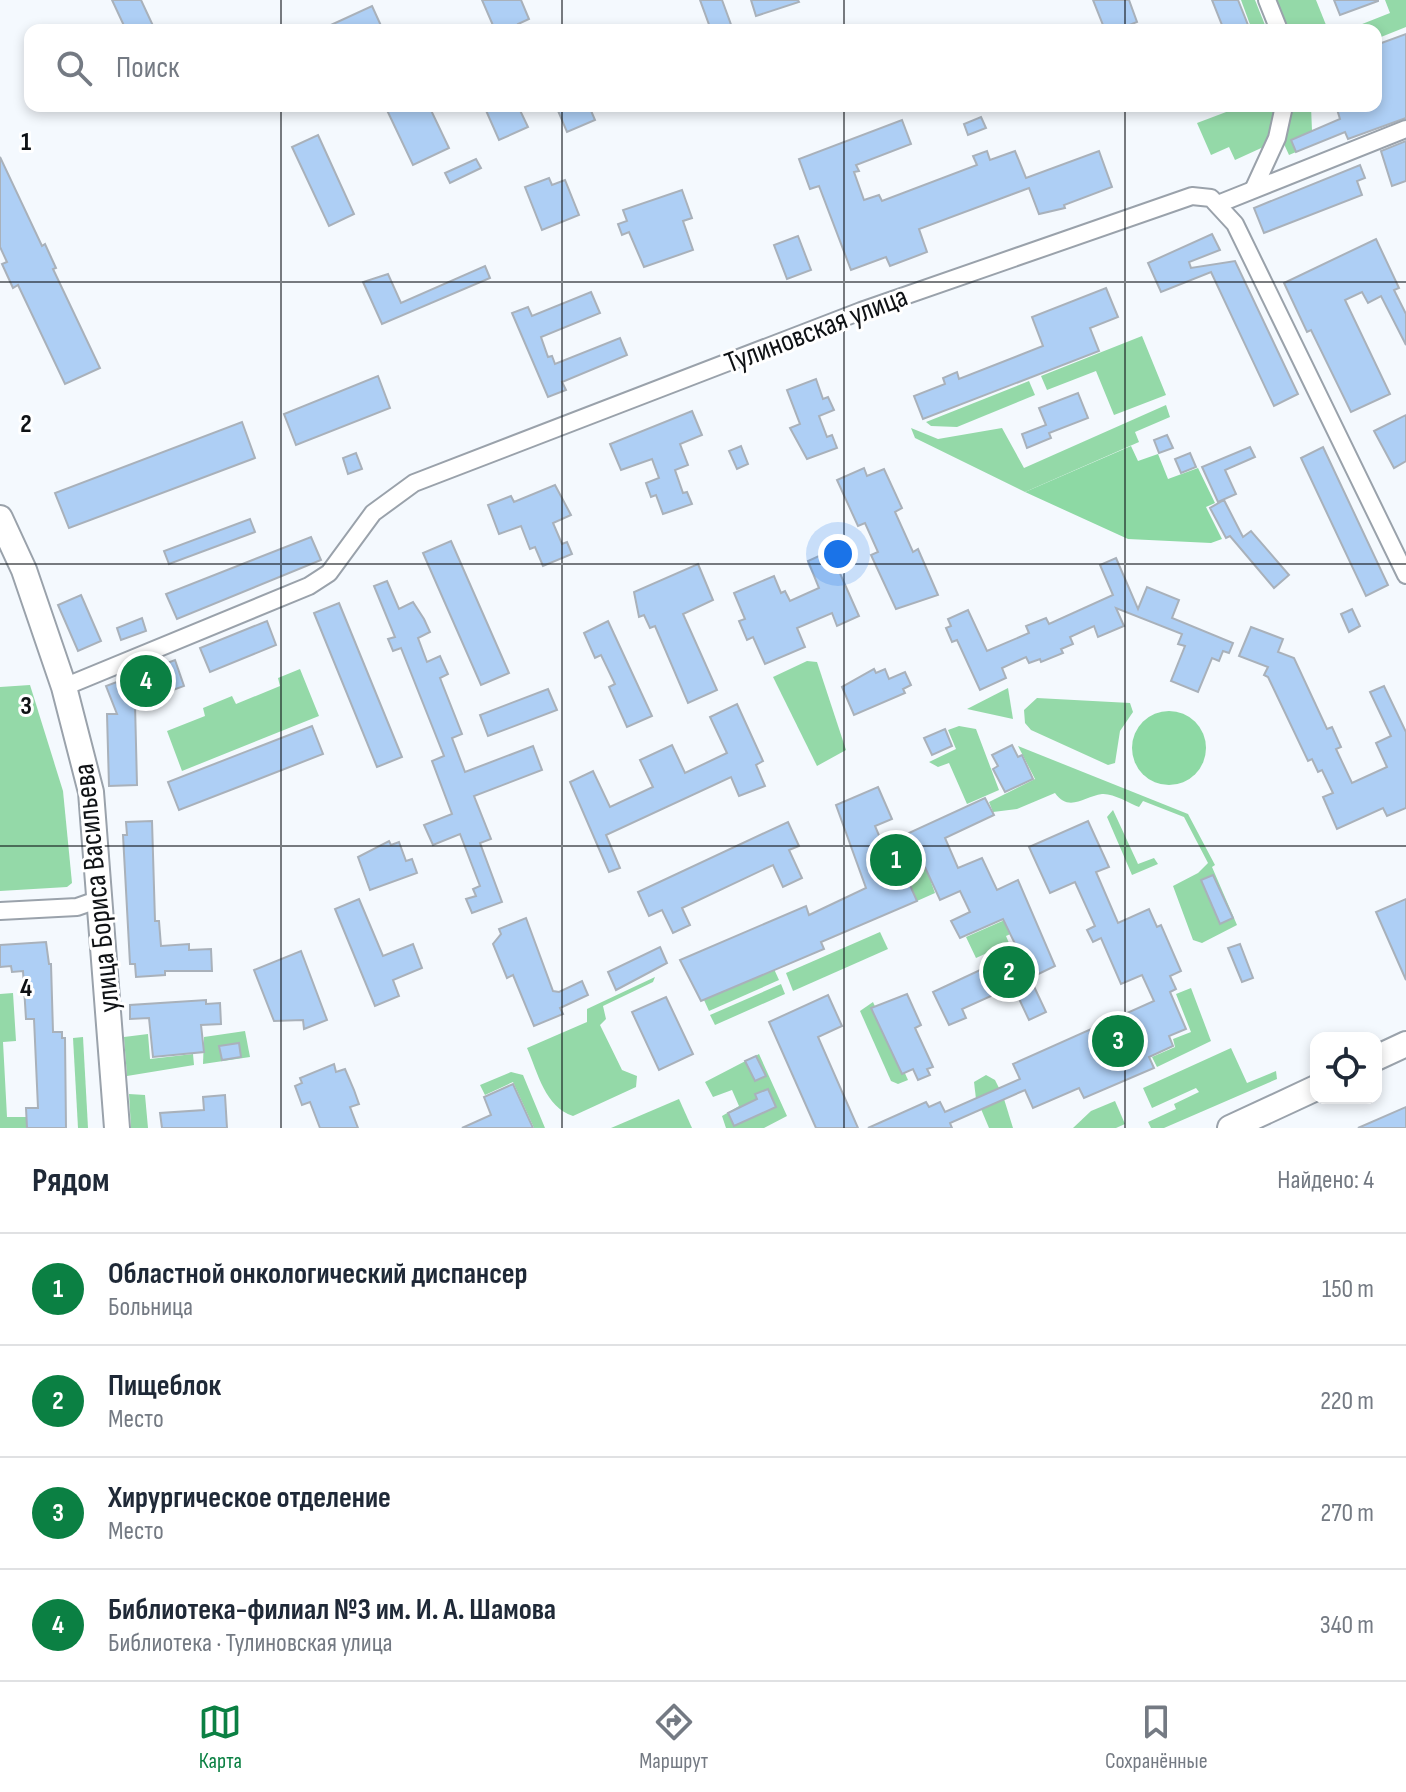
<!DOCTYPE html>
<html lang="ru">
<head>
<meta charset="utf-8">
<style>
  body { margin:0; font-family:"Sofia Sans Condensed",sans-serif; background:#f2f2f3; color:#1f2937 }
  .controls { position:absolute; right:24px; bottom:24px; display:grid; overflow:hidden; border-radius:16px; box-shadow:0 4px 12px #0003 }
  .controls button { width:72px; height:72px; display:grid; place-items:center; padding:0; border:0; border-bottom:2px solid #e0e1e3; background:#fff; color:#1f2937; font:40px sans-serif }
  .you { position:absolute; left:838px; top:554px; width:28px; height:28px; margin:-20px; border:6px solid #fff; border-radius:50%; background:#1a73e8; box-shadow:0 0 0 12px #1a73e833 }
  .badge { display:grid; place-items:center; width:52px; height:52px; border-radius:50%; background:#0b8043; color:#fff; font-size:26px; font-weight:700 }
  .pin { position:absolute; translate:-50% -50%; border:4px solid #fff; box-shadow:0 2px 8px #0006 }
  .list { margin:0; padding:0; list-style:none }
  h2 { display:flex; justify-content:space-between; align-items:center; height:104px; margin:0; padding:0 32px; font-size:34px }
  h2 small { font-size:26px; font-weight:400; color:#747a83 }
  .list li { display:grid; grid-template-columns:52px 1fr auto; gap:24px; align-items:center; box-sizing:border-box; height:112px; padding:0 32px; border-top:2px solid #e0e1e3 }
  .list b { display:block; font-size:30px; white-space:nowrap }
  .list p { margin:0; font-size:26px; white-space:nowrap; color:#747a83 }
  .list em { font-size:26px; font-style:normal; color:#747a83 }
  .icon { flex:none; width:44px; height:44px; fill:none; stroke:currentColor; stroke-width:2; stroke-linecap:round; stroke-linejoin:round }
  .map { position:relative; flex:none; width:1406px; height:1128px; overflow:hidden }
  .search { position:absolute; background:#fff; box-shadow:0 4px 12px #0003; left:24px; right:24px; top:24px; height:88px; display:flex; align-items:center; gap:20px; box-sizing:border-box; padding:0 28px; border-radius:16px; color:#747a83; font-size:30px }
  .sheet { height:552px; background:#fff }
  nav { display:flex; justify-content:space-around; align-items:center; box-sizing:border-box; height:112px; border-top:2px solid #e0e1e3; background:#fff; font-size:22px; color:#747a83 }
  nav a { display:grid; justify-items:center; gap:4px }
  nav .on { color:#0b8043 }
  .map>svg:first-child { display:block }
  .green { fill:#94d9a8 }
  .forest { fill:#8dd9a4 }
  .building { fill:#aecff5; stroke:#a9b1ba; stroke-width:2 }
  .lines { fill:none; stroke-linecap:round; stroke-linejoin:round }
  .street-casing { stroke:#9aa2ab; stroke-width:20 }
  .secondary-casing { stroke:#9aa2ab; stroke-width:28 }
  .street { stroke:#fff; stroke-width:16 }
  .secondary { stroke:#fff; stroke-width:24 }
  .grid { fill:none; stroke:#0f1215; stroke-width:2; stroke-opacity:0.55 }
  .labels { text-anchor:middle; stroke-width:6; stroke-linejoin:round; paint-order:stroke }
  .street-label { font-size:30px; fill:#0f1215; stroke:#fff }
  .grid-label { font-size:26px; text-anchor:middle; font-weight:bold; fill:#0f1215; stroke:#fff; stroke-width:6; stroke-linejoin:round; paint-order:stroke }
</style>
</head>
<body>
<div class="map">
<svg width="1406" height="1128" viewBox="0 0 1406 1128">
  <rect width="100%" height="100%" fill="#f4f9fe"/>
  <!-- green -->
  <g class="green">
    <path d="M 1241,0 L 1255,0 L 1267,30 L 1252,30 Z"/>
    <path d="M 1274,0 L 1316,0 L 1328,30 L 1286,30 Z"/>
    <path d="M 1385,0 L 1406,0 L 1406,27 L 1376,39 L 1376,30 L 1347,30 L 1390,13 Z"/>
    <path d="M 1242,106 L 1277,106 L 1270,144 L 1235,160 L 1229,147 L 1211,155 L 1197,123 Z"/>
    <path d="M 1292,106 L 1311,106 L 1312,131 L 1291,140 L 1296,152 L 1289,155 L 1284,144 Z"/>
    <path d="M 1142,336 L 1166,395 L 1114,415 L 1096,371 L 1047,390 L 1041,376 Z"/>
    <path d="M 1029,381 L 1035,395 L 957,427 L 931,426 L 926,422 Z"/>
    <path d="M 1166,405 L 1170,417 L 1135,432 L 1139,442 L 1025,492 L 915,438 L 911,428 L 938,439 L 1002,428 L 1024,468 Z"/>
    <path d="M 807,661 L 817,662 L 846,750 L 817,766 L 773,677 Z"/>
    <path d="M 300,669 L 319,716 L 182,771 L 167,731 L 205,716 L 203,708 L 232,696 L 236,704 L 280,686 L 278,678 Z"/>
    <path d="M 30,685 L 63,791 L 72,883 L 67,887 L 0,891 L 0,687 Z"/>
    <path d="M 1008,688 L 1013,719 L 967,709 Z"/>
    <path d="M 1037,698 L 1130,703 L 1133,712 L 1120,731 L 1115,763 L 1108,765 L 1031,730 L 1025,723 L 1024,710 Z"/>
    <path d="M 959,726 L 976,729 L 999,790 L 967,804 L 949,763 L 938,767 L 929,762 L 956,749 L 948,730 Z"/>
    <path d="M 1018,746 L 1188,814 L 1215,865 L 1212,867 L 1237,925 L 1202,943 L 1193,940 L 1173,886 L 1198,873 L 1208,863 L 1184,817 L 1143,801 L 1139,807 C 1129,803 1113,793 1102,794 C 1085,796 1069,813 1055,793 L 1017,809 L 993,812 L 989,802 L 1035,779 Z"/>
    <path d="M 1113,810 L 1138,864 L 1154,858 L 1158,864 L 1132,875 L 1107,817 Z"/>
    <path d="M 952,857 L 957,870 L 931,882 L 935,893 L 917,901 L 907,877 Z"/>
    <path d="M 1016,915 L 1022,929 L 1006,936 L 1009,943 L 976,958 L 966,937 Z"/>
    <path d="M 880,932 L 888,949 L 793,991 L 786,973 Z"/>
    <path d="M 774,969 L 779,980 L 709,1011 L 704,1000 Z"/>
    <path d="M 655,977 L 653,982 L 603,1006 L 606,1019 L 600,1025 L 622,1070 L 637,1076 L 636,1087 L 573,1116 C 545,1107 538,1073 527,1048 L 587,1022 L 587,1009 Z"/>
    <path d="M 781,984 L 785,994 L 715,1025 L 710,1015 Z"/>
    <path d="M 1191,988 L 1211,1041 L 1157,1067 L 1152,1057 L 1175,1047 L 1173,1039 L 1191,1032 L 1176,994 Z"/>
    <path d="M 13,993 L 16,1041 L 3,1042 L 7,1117 L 26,1117 L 26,1128 L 0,1128 L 0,994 Z"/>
    <path d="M 873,1002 L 908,1080 L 898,1084 L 891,1081 L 860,1011 Z"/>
    <path d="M 245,1031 L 250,1057 L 203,1064 L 204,1037 Z"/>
    <path d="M 148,1034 L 150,1059 L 193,1054 L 194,1065 L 127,1076 L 124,1037 Z"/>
    <path d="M 83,1037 L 88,1128 L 78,1128 L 73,1038 Z"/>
    <path d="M 1231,1048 L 1247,1083 L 1276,1071 L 1277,1079 L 1164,1128 L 1151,1128 L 1148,1122 L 1176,1109 L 1174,1104 L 1199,1092 L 1196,1088 L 1152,1108 L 1143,1088 Z"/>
    <path d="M 759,1054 L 787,1116 L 764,1128 L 726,1128 L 722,1116 L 739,1106 L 732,1090 L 713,1097 L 705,1082 Z"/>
    <path d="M 511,1072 L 523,1075 L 545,1128 L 534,1128 L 513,1082 L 485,1095 L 480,1085 Z"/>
    <path d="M 986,1075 L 995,1080 L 999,1088 L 976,1099 L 974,1082 Z"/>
    <path d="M 129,1094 L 145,1095 L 148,1128 L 131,1128 Z"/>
    <path d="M 679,1099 L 692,1128 L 611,1128 Z"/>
    <path d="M 1004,1099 L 1013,1128 L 989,1128 L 981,1109 Z"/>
    <path d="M 1115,1101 L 1125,1124 L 1116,1128 L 1073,1128 L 1091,1111 Z"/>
  </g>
  <!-- forest -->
  <g class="forest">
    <path d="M 1131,446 L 1138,461 L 1158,454 L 1168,479 L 1198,468 L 1215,503 L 1206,507 L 1222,539 L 1211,543 L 1128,539 L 1025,492 Z"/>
    <circle cx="1169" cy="748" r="37"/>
  </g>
  <!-- building -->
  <g class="building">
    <path d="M 112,0 L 141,0 L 155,30 L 126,30 Z"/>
    <path d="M 482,0 L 521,0 L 529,19 L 518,24 L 520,30 L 495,30 Z"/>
    <path d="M 700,0 L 722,0 L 733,30 L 711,30 Z"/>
    <path d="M 751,0 L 798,0 L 799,2 L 756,16 Z"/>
    <path d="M 1093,0 L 1129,0 L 1137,22 L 1117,30 L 1105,30 Z"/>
    <path d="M 1212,0 L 1238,0 L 1250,30 L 1224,30 Z"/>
    <path d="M 1334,0 L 1378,0 L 1378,1 L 1340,15 Z"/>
    <path d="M 372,6 L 383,30 L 320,30 Z"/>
    <path d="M 1406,34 L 1406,118 L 1348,139 L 1345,132 L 1296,152 L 1291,140 L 1340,119 L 1336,106 L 1376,106 L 1376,45 Z"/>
    <path d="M 385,106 L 429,106 L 449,148 L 413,165 Z"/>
    <path d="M 484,106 L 518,106 L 528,127 L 499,140 Z"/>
    <path d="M 556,106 L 589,106 L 595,120 L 567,132 Z"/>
    <path d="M 981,117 L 986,128 L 968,135 L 964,124 Z"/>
    <path d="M 902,120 L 911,144 L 856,165 L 859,171 L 854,172 L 864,200 L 879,195 L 882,201 L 977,165 L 973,156 L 987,151 L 990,160 L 1015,151 L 1026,178 L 1099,151 L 1112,187 L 1064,205 L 1065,208 L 1039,214 L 1029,188 L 919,229 L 927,252 L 890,266 L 886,257 L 851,270 L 819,186 L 810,189 L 799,159 Z"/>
    <path d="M 318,135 L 354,214 L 329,226 L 292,147 Z"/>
    <path d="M 1406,141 L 1406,181 L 1392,186 L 1381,151 Z"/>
    <path d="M 0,157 L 42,246 L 45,244 L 50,255 L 56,268 L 53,269 L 100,368 L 65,384 L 18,285 L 13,288 L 2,264 L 7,262 L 0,247 Z"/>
    <path d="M 476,159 L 481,168 L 450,183 L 445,173 Z"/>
    <path d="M 1360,165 L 1365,178 L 1357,181 L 1362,195 L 1264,233 L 1254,208 Z"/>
    <path d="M 549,178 L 552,185 L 565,180 L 579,215 L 542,230 L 525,187 Z"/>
    <path d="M 682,190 L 692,218 L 683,221 L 693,250 L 644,267 L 629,232 L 622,235 L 618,224 L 627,221 L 623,210 Z"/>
    <path d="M 1212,234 L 1220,250 L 1189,262 L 1191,268 L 1235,261 L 1298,394 L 1274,406 L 1211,272 L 1161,292 L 1148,263 Z"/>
    <path d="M 798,236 L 811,270 L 787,279 L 774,245 Z"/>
    <path d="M 1376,239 L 1399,288 L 1394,290 L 1406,314 L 1406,345 L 1381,296 L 1368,303 L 1362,292 L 1345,300 L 1390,394 L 1351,412 L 1311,330 L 1307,332 L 1284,283 Z"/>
    <path d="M 485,266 L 490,278 L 382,324 L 363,282 L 388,274 L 401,303 Z"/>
    <path d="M 1106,288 L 1118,317 L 1090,328 L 1099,351 L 923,419 L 914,396 L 945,384 L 943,378 L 957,372 L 959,379 L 1043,346 L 1032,317 Z"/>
    <path d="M 591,292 L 600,313 L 541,337 L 548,357 L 552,356 L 555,364 L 620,338 L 627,355 L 562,382 L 566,390 L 548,397 L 512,313 L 528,307 L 532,316 Z"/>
    <path d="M 378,376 L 390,408 L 296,445 L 284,414 Z"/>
    <path d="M 816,379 L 823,399 L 828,397 L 834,410 L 819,416 L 827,437 L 832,435 L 837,448 L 807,459 L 790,428 L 800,424 L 787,390 Z"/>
    <path d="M 1078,393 L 1088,418 L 1049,433 L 1051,438 L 1027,448 L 1022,434 L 1046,425 L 1039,408 Z"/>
    <path d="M 692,411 L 702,435 L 680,444 L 688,465 L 675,470 L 683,493 L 687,492 L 692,504 L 663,514 L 656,495 L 651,497 L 646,483 L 659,478 L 652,459 L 621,470 L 610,444 Z"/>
    <path d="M 1406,415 L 1406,461 L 1394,468 L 1374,431 Z"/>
    <path d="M 242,422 L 255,458 L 69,528 L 55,493 Z"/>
    <path d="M 1167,435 L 1173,448 L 1159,453 L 1154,440 Z"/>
    <path d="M 741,446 L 748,464 L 737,469 L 729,451 Z"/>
    <path d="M 1250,447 L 1255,457 L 1225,470 L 1236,494 L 1218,502 L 1202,467 Z"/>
    <path d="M 1323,447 L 1388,585 L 1366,596 L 1301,458 Z"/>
    <path d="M 356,453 L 362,469 L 348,474 L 343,458 Z"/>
    <path d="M 1190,453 L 1196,467 L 1181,473 L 1175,459 Z"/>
    <path d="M 864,468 L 867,476 L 884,469 L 902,508 L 895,512 L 913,552 L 918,549 L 938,595 L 896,609 L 871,555 L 878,552 L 865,523 L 858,526 L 837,480 Z"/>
    <path d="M 555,485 L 571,515 L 553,523 L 562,544 L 567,542 L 572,554 L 543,566 L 535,547 L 530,549 L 521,526 L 499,534 L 488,505 L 511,496 L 514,502 Z"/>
    <path d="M 1224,500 L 1243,537 L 1251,531 L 1289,575 L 1274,588 L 1230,536 L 1226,538 L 1210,508 Z"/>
    <path d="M 250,519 L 255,532 L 169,564 L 164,551 Z"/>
    <path d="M 311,537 L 321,560 L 177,619 L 166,594 Z"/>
    <path d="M 451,541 L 509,673 L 481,685 L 423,553 Z"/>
    <path d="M 830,551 L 859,616 L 837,626 L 832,613 L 797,628 L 805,647 L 765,664 L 753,637 L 747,640 L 739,621 L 745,619 L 734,593 L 774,576 L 781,593 L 785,591 L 790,601 L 819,588 L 808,561 Z"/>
    <path d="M 1116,558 L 1138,609 L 1147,587 L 1179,600 L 1172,618 L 1233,643 L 1229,653 L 1223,651 L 1219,661 L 1212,658 L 1198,692 L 1171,681 L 1185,646 L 1178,644 L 1182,634 L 1116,608 L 1124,626 L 1098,637 L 1094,626 L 1070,637 L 1073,644 L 1061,649 L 1063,653 L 1041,662 L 1040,659 L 1029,663 L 1026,657 L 1002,668 L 1006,678 L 980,690 L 957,640 L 952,642 L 946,628 L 951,626 L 948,619 L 968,610 L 987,651 L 1029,633 L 1026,626 L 1046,618 L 1049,624 L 1113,595 L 1100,565 Z"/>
    <path d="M 698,564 L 713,600 L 683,614 L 717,690 L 688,703 L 655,626 L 650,628 L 644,615 L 639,617 L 634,592 Z"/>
    <path d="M 387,581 L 399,609 L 413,602 L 424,619 L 430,632 L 418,638 L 427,662 L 440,656 L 448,674 L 440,678 L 462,734 L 452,738 L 465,772 L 533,746 L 542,770 L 474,796 L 491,839 L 480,843 L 502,902 L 472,913 L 466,899 L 476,896 L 473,889 L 480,886 L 460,834 L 433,845 L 424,825 L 452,814 L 432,761 L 444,756 L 401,648 L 393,651 L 388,639 L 395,637 L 374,586 Z"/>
    <path d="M 81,595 L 101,641 L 78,651 L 58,605 Z"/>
    <path d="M 339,603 L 402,757 L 377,767 L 314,613 Z"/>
    <path d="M 1352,609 L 1360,626 L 1349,632 L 1341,614 Z"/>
    <path d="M 142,618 L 146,631 L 121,640 L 117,628 Z"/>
    <path d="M 267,621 L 276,645 L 210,672 L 200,648 Z"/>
    <path d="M 608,621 L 652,716 L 627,727 L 609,687 L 615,684 L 601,655 L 595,658 L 584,633 Z"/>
    <path d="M 1251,627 L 1283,639 L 1278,652 L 1294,658 L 1327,729 L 1332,727 L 1341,747 L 1336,749 L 1352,783 L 1387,767 L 1376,743 L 1391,736 L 1370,692 L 1384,686 L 1406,732 L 1406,808 L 1387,816 L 1383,808 L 1337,829 L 1323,797 L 1333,793 L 1322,770 L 1318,772 L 1312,759 L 1308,761 L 1268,677 L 1264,675 L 1268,667 L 1239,656 Z"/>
    <path d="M 175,660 L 184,686 L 135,704 L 137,785 L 109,786 L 107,714 L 117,714 L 106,686 Z"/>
    <path d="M 874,669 L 876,673 L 885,669 L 889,679 L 905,672 L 911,685 L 903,689 L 905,693 L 854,715 L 842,687 Z"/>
    <path d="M 548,689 L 557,710 L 488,736 L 480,715 Z"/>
    <path d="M 737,704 L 763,761 L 756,765 L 765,786 L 739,796 L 731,777 L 606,835 L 620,868 L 609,872 L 570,782 L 593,771 L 610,807 L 653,787 L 640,760 L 672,745 L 685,773 L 727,753 L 710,717 Z"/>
    <path d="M 312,726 L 323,754 L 179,810 L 168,782 Z"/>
    <path d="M 945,729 L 952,746 L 932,755 L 924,738 Z"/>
    <path d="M 1012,745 L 1018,757 L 1022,755 L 1033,779 L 1005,792 L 993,769 L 998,766 L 992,755 Z"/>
    <path d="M 878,787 L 892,819 L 875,826 L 883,845 L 985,798 L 994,815 L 945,838 L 958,868 L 982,858 L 997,890 L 1018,880 L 1055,966 L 1030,978 L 1046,1012 L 1029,1020 L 1013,986 L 962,1009 L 966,1018 L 949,1025 L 933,992 L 1019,952 L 1003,919 L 960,938 L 951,921 L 970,912 L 960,891 L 940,900 L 924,865 L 905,874 L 917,901 L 821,942 L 824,949 L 701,1001 L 680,960 L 806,906 L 809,915 L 866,888 L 836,805 Z"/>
    <path d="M 152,821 L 155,921 L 159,921 L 161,946 L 189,944 L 189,950 L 211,949 L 212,971 L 165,971 L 165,975 L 136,977 L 135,964 L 130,964 L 123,835 L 127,835 L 126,822 Z"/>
    <path d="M 1088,821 L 1109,867 L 1096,872 L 1118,923 L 1149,909 L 1157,927 L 1161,925 L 1181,971 L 1170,976 L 1176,989 L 1170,992 L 1186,1029 L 1169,1036 L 1173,1046 L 1149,1057 L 1154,1068 L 1084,1098 L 1079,1088 L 1033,1108 L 1025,1090 L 950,1123 L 952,1128 L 868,1128 L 926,1102 L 929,1107 L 940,1102 L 945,1112 L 1020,1079 L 1013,1064 L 1154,1001 L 1142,975 L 1121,984 L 1101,938 L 1093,942 L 1087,930 L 1095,926 L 1075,882 L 1050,893 L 1029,847 Z"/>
    <path d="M 788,822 L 799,846 L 789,850 L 802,878 L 783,887 L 773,865 L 682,908 L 690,925 L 673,933 L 662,910 L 649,916 L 638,892 Z"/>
    <path d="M 389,841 L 391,845 L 399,842 L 406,861 L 412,859 L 417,873 L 370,890 L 358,857 Z"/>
    <path d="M 1213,875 L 1233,918 L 1220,924 L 1201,880 Z"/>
    <path d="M 359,899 L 383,956 L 413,944 L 422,968 L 393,980 L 399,996 L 375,1006 L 335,909 Z"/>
    <path d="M 1406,899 L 1406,980 L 1376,912 Z"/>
    <path d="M 526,918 L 553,991 L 559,992 L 582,981 L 588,995 L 560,1008 L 563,1014 L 534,1026 L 513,975 L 507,978 L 493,944 L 501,934 L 499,929 Z"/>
    <path d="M 46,942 L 49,964 L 51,964 L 53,1032 L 62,1032 L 62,1038 L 65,1038 L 66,1128 L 27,1128 L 26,1108 L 38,1108 L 34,1019 L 26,1019 L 23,971 L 12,972 L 11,966 L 0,967 L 0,945 Z"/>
    <path d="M 1240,944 L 1253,978 L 1242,982 L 1228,948 Z"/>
    <path d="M 660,947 L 667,963 L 616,990 L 608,972 Z"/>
    <path d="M 301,951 L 327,1020 L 304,1029 L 303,1020 L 274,1021 L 254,970 Z"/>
    <path d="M 907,994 L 921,1025 L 915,1028 L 933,1067 L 927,1069 L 930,1075 L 918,1080 L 913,1069 L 902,1074 L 871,1008 Z"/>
    <path d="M 828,995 L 842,1026 L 818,1037 L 858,1128 L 816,1128 L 769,1022 Z"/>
    <path d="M 666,997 L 693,1054 L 659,1070 L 632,1012 Z"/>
    <path d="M 206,1000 L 206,1004 L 220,1003 L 221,1024 L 201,1025 L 204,1052 L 153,1057 L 149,1018 L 130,1019 L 130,1005 Z"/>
    <path d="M 239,1043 L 241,1057 L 222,1060 L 219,1046 Z"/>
    <path d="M 756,1056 L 766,1076 L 755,1081 L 745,1061 Z"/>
    <path d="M 334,1064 L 336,1072 L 345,1069 L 354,1090 L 359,1104 L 350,1107 L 358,1128 L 320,1128 L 310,1102 L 302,1105 L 295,1086 L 302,1083 L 300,1078 Z"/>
    <path d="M 513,1084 L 533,1128 L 462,1128 L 491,1115 L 484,1097 Z"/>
    <path d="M 768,1089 L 776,1107 L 734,1126 L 728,1113 L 757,1099 L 755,1094 Z"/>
    <path d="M 225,1095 L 227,1128 L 162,1128 L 160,1113 L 204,1110 L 203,1097 Z"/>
    <path d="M 1406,1107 L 1406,1128 L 1358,1128 Z"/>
  </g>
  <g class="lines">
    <!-- street casing -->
    <g class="street-casing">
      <g id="street">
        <path d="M 1267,0 L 1279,30"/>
        <path d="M 1254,188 L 1277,138 L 1284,106"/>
        <path d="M 1218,204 L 1406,129"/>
        <path d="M 64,687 L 309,586 L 329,573 L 373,513 L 414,483 L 861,311 L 1192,196 L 1211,198 L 1235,224 L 1406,575"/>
        <path d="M 0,911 L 77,907 L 97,900"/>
      </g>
    </g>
    <!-- secondary casing -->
    <g class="secondary-casing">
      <g id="secondary">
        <path d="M 0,518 L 24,570 L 64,687 L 91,792 L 117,1128"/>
        <path d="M 1376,1058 L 1406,1044"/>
        <path d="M 1230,1128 L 1316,1088"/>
      </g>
    </g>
    <!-- street -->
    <use href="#street" class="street"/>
    <!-- secondary -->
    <use href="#secondary" class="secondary"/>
  </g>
  <!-- grid -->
  <path class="grid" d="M 281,0 L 281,30M 562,0 L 562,30M 844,0 L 844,30M 1125,0 L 1125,30M 281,106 L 281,1128M 562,106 L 562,1128M 844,106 L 844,1128M 1125,106 L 1125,1128M 0,282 L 1406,282M 0,564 L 1406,564M 0,846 L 1406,846"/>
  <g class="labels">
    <!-- street labels -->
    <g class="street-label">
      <text transform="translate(816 329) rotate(-21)" y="10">Тулиновская улица</text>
      <text transform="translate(96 888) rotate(-96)" y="10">улица Бориса Васильева</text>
    </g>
  </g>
  <g class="grid-label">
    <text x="26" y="150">1</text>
    <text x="26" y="432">2</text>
    <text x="26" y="714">3</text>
    <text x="26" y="996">4</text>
  </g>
</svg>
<div class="controls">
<button><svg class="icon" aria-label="locate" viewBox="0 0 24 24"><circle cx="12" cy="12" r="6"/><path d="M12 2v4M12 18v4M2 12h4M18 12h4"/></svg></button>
</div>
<div class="you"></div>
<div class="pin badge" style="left:896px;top:860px">1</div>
<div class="pin badge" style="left:1009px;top:972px">2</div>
<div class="pin badge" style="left:1118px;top:1041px">3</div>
<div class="pin badge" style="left:146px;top:681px">4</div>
<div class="search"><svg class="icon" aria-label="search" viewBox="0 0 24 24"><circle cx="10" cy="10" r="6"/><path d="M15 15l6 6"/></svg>Поиск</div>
</div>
<section class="sheet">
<h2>Рядом<small>Найдено: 4</small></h2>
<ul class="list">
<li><span class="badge">1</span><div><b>Областной онкологический диспансер</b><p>Больница</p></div><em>150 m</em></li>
<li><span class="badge">2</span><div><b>Пищеблок</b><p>Место</p></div><em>220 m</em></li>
<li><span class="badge">3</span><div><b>Хирургическое отделение</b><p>Место</p></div><em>270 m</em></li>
<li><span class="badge">4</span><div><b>Библиотека-филиал №3 им. И. А. Шамова</b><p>Библиотека · Тулиновская улица</p></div><em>340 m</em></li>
</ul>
</section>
<nav>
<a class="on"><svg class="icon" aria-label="map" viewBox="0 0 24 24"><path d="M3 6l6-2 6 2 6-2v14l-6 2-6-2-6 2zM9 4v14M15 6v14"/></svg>Карта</a>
<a><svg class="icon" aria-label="directions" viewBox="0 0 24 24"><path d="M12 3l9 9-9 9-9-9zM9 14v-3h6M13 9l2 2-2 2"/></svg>Маршрут</a>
<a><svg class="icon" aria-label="saved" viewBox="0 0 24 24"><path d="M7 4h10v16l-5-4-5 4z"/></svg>Сохранённые</a>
</nav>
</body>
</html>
